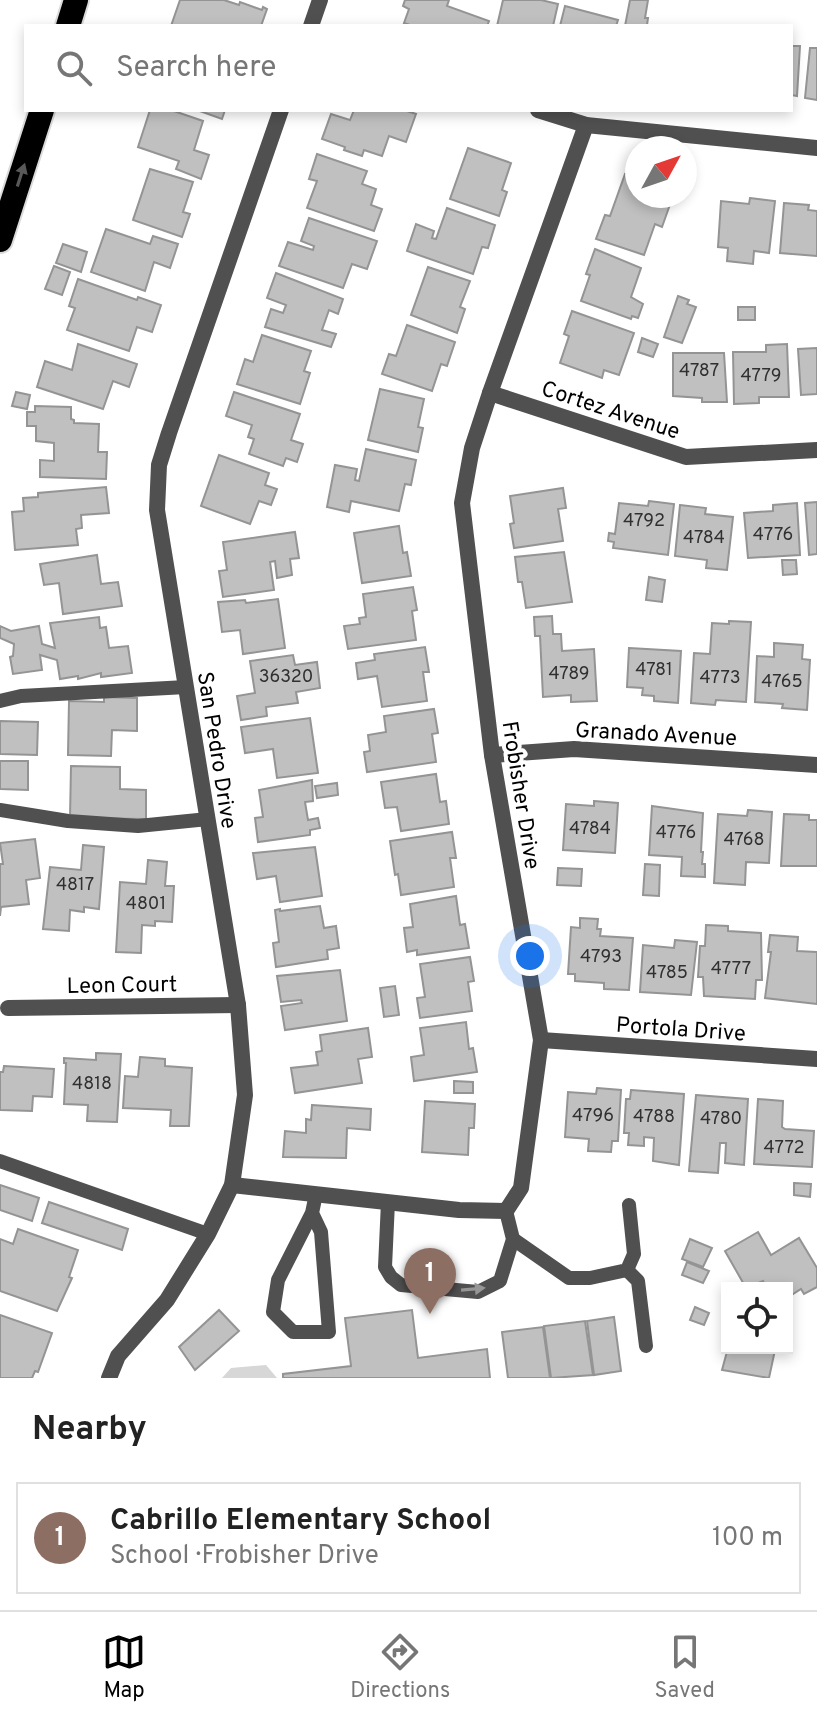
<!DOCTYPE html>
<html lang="en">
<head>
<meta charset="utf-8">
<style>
  body { margin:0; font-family:Overpass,sans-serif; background:#f6f6f6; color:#222 }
  .controls { position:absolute; right:24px; bottom:24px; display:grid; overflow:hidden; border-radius:0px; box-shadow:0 4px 12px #0003 }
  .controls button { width:72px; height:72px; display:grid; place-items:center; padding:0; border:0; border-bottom:2px solid #e0e0e0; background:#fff; color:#222; font:40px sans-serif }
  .compass { position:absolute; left:625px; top:136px; width:72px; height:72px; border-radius:50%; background:#fff; box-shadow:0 4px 12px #0003; rotate:50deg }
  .you { position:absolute; left:530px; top:956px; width:28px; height:28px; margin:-20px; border:6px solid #fff; border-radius:50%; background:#1a73e8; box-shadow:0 0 0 12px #1a73e833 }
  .badge { display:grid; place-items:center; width:52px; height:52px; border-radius:50%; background:#000; color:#fff; font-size:26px; font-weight:700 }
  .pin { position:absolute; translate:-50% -66px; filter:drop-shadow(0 2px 4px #0008) }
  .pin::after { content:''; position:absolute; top:42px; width:28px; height:24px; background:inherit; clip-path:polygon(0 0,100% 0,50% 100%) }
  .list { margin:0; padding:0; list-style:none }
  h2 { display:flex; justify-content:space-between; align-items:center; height:104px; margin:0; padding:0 32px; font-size:34px }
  h2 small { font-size:26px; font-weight:400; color:#767676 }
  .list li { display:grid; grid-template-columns:52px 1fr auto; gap:24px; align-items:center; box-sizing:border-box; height:112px; margin:0 16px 16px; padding:0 16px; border:2px solid #e0e0e0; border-radius:0px }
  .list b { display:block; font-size:30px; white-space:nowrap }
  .list p { margin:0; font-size:26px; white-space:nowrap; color:#767676 }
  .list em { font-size:26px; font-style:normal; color:#767676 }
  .icon { flex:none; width:44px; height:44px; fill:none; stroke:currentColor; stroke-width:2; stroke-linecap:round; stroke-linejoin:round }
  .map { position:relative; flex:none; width:817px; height:1378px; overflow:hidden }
  .search { position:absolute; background:#fff; box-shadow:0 4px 12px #0003; left:24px; right:24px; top:24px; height:88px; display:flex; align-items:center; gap:20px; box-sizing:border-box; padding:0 28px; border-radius:0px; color:#767676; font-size:30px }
  .sheet { height:232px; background:#fff }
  nav { display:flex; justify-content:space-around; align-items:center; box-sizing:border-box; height:112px; border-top:2px solid #e0e0e0; background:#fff; font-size:22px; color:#767676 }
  nav a { display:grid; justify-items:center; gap:4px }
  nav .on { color:#000 }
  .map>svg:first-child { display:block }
  .green { fill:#d7d7d7 }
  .building { fill:#c0c0c0; stroke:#949494; stroke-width:2 }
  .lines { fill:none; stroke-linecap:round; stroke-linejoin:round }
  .highway-casing { stroke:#dbdbdb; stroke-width:28 }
  .lane { stroke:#505050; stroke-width:14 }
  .street { stroke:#505050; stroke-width:16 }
  .highway { stroke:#000; stroke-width:24 }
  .oneway { fill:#595959 }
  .oneway2 { fill:#969696 }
  .labels { text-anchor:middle; stroke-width:8; stroke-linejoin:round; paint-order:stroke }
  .number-label { font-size:18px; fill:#303030 }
  .street-label { font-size:22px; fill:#000; stroke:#fff }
</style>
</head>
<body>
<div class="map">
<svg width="817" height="1378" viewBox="0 0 817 1378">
  <rect width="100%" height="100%" fill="#fff"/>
  <!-- green -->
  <path class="green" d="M 266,1365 L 277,1378 L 222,1378 L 231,1368 Z"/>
  <!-- building -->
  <g class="building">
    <path d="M 180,0 L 224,0 L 239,5 L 240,2 L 262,10 L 263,7 L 267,9 L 261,26 L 171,26 Z"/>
    <path d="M 405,0 L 449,0 L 447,6 L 489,21 L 487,26 L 413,26 L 404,23 L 409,9 L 403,6 Z"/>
    <path d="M 503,0 L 541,0 L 558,4 L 553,26 L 497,26 Z"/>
    <path d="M 630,0 L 648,0 L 645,18 L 648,18 L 647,25 L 651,26 L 625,26 Z"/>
    <path d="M 565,6 L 618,20 L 616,26 L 560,26 Z"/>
    <path d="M 791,46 L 800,46 L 797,96 L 791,95 Z"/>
    <path d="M 810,48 L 817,48 L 817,100 L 805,98 Z"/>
    <path d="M 150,110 L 171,110 L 203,121 L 194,150 L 209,155 L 201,179 L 176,169 L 179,161 L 138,147 Z"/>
    <path d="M 197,110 L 225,110 L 222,119 Z"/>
    <path d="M 354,110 L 404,110 L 416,114 L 406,142 L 389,136 L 382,156 L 364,150 L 362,156 L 344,150 L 345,147 L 322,139 L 331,114 L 350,120 Z"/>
    <path d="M 468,148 L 511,163 L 502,190 L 507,192 L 499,216 L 450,199 Z"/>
    <path d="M 317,154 L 367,171 L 362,184 L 376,189 L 371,205 L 382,209 L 374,231 L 307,208 L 317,181 L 309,179 Z"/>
    <path d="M 150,169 L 193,182 L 183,212 L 190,214 L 182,237 L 133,220 Z"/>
    <path d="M 625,174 L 637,178 L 637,196 L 673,196 L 662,227 L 655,224 L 644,255 L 596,239 L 605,215 L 610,216 Z"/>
    <path d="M 750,198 L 775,201 L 769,253 L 754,251 L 753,264 L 727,261 L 728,248 L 718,247 L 721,201 L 749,204 Z"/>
    <path d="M 784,203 L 809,205 L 808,210 L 817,211 L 817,256 L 780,253 Z"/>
    <path d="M 447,208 L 495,225 L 488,248 L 482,247 L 473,274 L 407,251 L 416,224 L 434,231 L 432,238 L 436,239 Z"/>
    <path d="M 309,218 L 377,241 L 367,269 L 352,264 L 343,288 L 279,266 L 288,242 L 313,250 L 314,246 L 301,241 Z"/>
    <path d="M 106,229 L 150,244 L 153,236 L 178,244 L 170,268 L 154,262 L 145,291 L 91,272 Z"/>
    <path d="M 63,244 L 87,252 L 81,272 L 56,263 Z"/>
    <path d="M 595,249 L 641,268 L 631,297 L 643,304 L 638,318 L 632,316 L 631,319 L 581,301 L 590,275 L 586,274 Z"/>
    <path d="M 54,266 L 70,272 L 62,295 L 45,289 Z"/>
    <path d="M 428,267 L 470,281 L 460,307 L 465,309 L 457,333 L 411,315 Z"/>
    <path d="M 276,273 L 343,299 L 338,314 L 329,310 L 322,330 L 336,334 L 331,347 L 265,327 L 271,309 L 283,313 L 286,305 L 267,298 Z"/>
    <path d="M 78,279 L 137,300 L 138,297 L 161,305 L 152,332 L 137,327 L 129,351 L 67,330 L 75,308 L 69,306 Z"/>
    <path d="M 678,296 L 689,300 L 687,304 L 696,307 L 682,343 L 664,337 Z"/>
    <rect x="738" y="307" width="17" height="13"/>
    <path d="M 572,311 L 634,333 L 619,375 L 604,370 L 602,378 L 560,363 L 569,336 L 564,334 Z"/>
    <path d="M 407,325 L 455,342 L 447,366 L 441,364 L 432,391 L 382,374 L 389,354 L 396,356 Z"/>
    <path d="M 262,335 L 311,351 L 304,371 L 310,373 L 300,404 L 237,384 L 245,359 L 253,362 Z"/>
    <path d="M 642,338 L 658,344 L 653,357 L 638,352 Z"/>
    <path d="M 78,344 L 137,364 L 129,387 L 113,381 L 103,409 L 37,387 L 45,361 L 72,370 Z"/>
    <path d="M 787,344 L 789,397 L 759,397 L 759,403 L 734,404 L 733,352 L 766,352 L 766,345 Z"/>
    <path d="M 817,348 L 817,394 L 801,395 L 798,349 Z"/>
    <path d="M 673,353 L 724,353 L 727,402 L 702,402 L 702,398 L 673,396 Z"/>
    <path d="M 380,389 L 424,399 L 418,427 L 423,428 L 418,452 L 368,440 Z"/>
    <path d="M 16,392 L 30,395 L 27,409 L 12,406 Z"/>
    <path d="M 234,392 L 300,414 L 291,440 L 303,444 L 297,462 L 286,458 L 283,466 L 249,454 L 254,439 L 248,437 L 252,425 L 226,416 Z"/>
    <path d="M 35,406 L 71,407 L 71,419 L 74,420 L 74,423 L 99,424 L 98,452 L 107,452 L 106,479 L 40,477 L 40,460 L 54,461 L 54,443 L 36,441 L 36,426 L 27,426 L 27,412 L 35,412 Z"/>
    <path d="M 366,449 L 416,460 L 411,485 L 405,484 L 399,511 L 351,501 L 349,512 L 327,507 L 335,465 L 357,469 L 355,480 L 359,481 Z"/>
    <path d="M 219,455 L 269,473 L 265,485 L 277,489 L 271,505 L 259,501 L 250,524 L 201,506 Z"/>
    <path d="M 106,487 L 109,513 L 81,515 L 82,528 L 76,529 L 78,545 L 15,550 L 12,512 L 24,511 L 23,498 L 38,497 L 38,493 Z"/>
    <path d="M 563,488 L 566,508 L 558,509 L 563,541 L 514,548 L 510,524 L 514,523 L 510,496 Z"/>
    <path d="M 649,501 L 674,504 L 668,555 L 613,548 L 614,542 L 608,541 L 609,533 L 615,534 L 619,503 L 648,506 Z"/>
    <path d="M 817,502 L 817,554 L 809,555 L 805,503 Z"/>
    <path d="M 797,503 L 800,555 L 748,558 L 744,513 L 773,511 L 773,505 Z"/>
    <path d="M 680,505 L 706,508 L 705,514 L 733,517 L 727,570 L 706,568 L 707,560 L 675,556 Z"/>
    <path d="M 399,526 L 403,553 L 407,552 L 411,576 L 362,583 L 354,533 Z"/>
    <path d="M 295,532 L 299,558 L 290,559 L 292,575 L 277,578 L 275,561 L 270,562 L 274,590 L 223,597 L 219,571 L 227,570 L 223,542 Z"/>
    <path d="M 564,552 L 572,602 L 526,608 L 522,582 L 518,582 L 515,557 Z"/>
    <path d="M 97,555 L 101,584 L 118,582 L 122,606 L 63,614 L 59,583 L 44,585 L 40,564 Z"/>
    <path d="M 782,560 L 796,560 L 797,574 L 783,575 Z"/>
    <path d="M 649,577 L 665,580 L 662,602 L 646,600 Z"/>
    <path d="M 413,587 L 417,610 L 412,611 L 416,640 L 348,649 L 344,626 L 360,624 L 359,618 L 366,617 L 363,594 Z"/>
    <path d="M 278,599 L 285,648 L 243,654 L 240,630 L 222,632 L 218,602 L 245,600 L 246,603 Z"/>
    <path d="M 552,616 L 553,634 L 561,634 L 562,651 L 594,649 L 597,701 L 571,702 L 571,695 L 543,697 L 540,636 L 535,636 L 534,617 Z"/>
    <path d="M 99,617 L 100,628 L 106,627 L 109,648 L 128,646 L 132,673 L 101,677 L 101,673 L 78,679 L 78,676 L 60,679 L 57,660 L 40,655 L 42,670 L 13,674 L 10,657 L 13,656 L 14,644 L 0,638 L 0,626 L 11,631 L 39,626 L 42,644 L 55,648 L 50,623 Z"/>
    <path d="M 729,621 L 751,622 L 746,702 L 716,700 L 715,705 L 691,703 L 694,653 L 710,654 L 712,623 L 729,624 Z"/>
    <path d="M 774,643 L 803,645 L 802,659 L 810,660 L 807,710 L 782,708 L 783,704 L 755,702 L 757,656 L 774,657 Z"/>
    <path d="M 425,647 L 429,672 L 423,672 L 427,701 L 382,707 L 377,676 L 358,679 L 356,663 L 375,660 L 374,654 Z"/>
    <path d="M 629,648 L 681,651 L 678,703 L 654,701 L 654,696 L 642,695 L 643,688 L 627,687 Z"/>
    <path d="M 293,655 L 295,665 L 317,662 L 320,688 L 296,692 L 298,703 L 266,707 L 267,716 L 241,720 L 237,696 L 255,693 L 250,661 Z"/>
    <path d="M 104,697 L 137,698 L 137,731 L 112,730 L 111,756 L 68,755 L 69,701 L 104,702 Z"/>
    <path d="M 434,709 L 438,733 L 432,734 L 436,762 L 367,772 L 364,752 L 370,751 L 368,735 L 386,732 L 384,716 Z"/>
    <path d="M 310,718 L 318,773 L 277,778 L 273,749 L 245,753 L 241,727 Z"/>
    <path d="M 0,721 L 38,722 L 37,755 L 0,754 Z"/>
    <path d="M 0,761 L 28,761 L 28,790 L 0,789 Z"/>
    <path d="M 71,766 L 120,767 L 120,789 L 146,790 L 146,819 L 70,818 Z"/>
    <path d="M 436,774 L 440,802 L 446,801 L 449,824 L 401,831 L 397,807 L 385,808 L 381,782 Z"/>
    <path d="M 312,780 L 313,801 L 305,802 L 308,820 L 318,818 L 320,828 L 310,830 L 310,835 L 258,842 L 255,818 L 263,817 L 259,790 Z"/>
    <path d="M 337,783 L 338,795 L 317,798 L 315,786 Z"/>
    <path d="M 594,801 L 618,803 L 615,853 L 563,850 L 566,804 L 594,806 Z"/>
    <path d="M 652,806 L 703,813 L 701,852 L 703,852 L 702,864 L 705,864 L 705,877 L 681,876 L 682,857 L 649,855 Z"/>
    <path d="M 748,810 L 772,812 L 769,863 L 746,862 L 745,885 L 714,883 L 718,814 L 747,816 Z"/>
    <path d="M 784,814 L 809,815 L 809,820 L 817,820 L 817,866 L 781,866 Z"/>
    <path d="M 452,832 L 456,858 L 450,858 L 454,887 L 401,895 L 398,874 L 395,875 L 390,841 Z"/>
    <path d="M 35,839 L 40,878 L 26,880 L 29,904 L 1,907 L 0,916 L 0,864 L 3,864 L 0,843 Z"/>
    <path d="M 83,845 L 104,847 L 99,909 L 84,907 L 84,912 L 70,910 L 69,931 L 43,929 L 50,867 L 81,870 Z"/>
    <path d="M 315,847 L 322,896 L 280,902 L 276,876 L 257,879 L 253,853 Z"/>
    <path d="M 148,860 L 167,862 L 165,886 L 174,886 L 172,922 L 155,921 L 155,926 L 142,925 L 141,953 L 116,952 L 120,882 L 146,884 Z"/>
    <path d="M 645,864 L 660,865 L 659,896 L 643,895 Z"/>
    <path d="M 558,868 L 582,869 L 581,886 L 557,885 Z"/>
    <path d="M 456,896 L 460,925 L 465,924 L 469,948 L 417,955 L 417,950 L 407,952 L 404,928 L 413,927 L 410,904 Z"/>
    <path d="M 320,906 L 324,928 L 336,926 L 339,948 L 327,950 L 328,959 L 276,967 L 273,943 L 279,942 L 275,910 L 280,909 L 280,911 Z"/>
    <path d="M 580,918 L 598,919 L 597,929 L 601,929 L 600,936 L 633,938 L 629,990 L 604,989 L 604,983 L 575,981 L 575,974 L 568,974 L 571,927 L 580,928 Z"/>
    <path d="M 706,925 L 728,926 L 728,931 L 761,933 L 762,980 L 756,980 L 755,999 L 704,996 L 703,977 L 698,977 L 700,946 L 705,946 Z"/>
    <path d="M 770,935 L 798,937 L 797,951 L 817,952 L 817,1004 L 765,998 L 771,952 L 768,952 Z"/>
    <path d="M 675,940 L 697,942 L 691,995 L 640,992 L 643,945 L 674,948 Z"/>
    <path d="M 470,957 L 474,981 L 468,982 L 472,1011 L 420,1018 L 417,998 L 425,997 L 420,964 Z"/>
    <path d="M 340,970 L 347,1021 L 285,1030 L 281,1006 L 302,1003 L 301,1000 L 281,1002 L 277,976 Z"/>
    <path d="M 395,986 L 399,1015 L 384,1017 L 380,988 Z"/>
    <path d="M 466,1022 L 469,1049 L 473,1048 L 477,1072 L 414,1081 L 411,1057 L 424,1055 L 420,1028 Z"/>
    <path d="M 368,1028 L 372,1057 L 358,1059 L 362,1083 L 295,1093 L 291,1068 L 318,1065 L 316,1052 L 322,1051 L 320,1035 Z"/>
    <path d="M 96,1053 L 121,1054 L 117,1122 L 87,1121 L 88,1105 L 64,1104 L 66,1063 L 64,1063 L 64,1058 L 96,1060 Z"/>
    <path d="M 140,1057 L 165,1059 L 165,1066 L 192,1068 L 189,1126 L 170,1126 L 171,1110 L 123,1108 L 125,1076 L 138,1077 Z"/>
    <path d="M 4,1066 L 54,1069 L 52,1097 L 33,1096 L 32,1111 L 0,1110 L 0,1072 L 3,1072 Z"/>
    <path d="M 454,1081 L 473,1082 L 473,1093 L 454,1093 Z"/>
    <path d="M 597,1088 L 621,1090 L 618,1141 L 612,1141 L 611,1152 L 588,1151 L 589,1139 L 565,1137 L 568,1092 L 596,1094 Z"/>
    <path d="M 631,1090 L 684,1094 L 679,1165 L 653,1161 L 654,1138 L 644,1137 L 644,1146 L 628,1145 L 629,1133 L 624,1133 L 626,1099 L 630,1099 Z"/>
    <path d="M 696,1095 L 748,1099 L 744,1165 L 725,1163 L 726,1143 L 720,1143 L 718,1173 L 689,1171 Z"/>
    <path d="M 758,1099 L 783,1101 L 782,1127 L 785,1129 L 814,1131 L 812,1167 L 754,1164 Z"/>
    <path d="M 425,1101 L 475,1104 L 474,1128 L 469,1128 L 468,1155 L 422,1152 Z"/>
    <path d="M 312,1105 L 371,1109 L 370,1130 L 347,1128 L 346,1158 L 283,1157 L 285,1131 L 306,1133 L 306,1119 L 311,1120 Z"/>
    <path d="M 794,1183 L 811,1184 L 810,1197 L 794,1195 Z"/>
    <path d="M 0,1185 L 39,1198 L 32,1221 L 0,1210 Z"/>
    <path d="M 49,1202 L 128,1229 L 122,1250 L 42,1223 Z"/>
    <path d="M 18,1229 L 78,1250 L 69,1277 L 72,1278 L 57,1311 L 0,1291 L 0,1239 L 13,1244 Z"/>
    <path d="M 758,1232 L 771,1255 L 799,1238 L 817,1268 L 817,1287 L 804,1294 L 801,1289 L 787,1298 L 787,1288 L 767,1288 L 763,1281 L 746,1288 L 725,1251 Z"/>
    <path d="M 690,1239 L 712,1248 L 703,1267 L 682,1259 Z"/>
    <path d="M 687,1262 L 709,1271 L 703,1283 L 682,1275 Z"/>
    <path d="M 695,1307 L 709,1313 L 704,1325 L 690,1320 Z"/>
    <path d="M 219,1310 L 239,1331 L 195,1370 L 179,1347 Z"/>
    <path d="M 412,1310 L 418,1358 L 487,1349 L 490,1378 L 283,1378 L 283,1374 L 351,1366 L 345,1318 Z"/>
    <path d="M 0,1315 L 52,1333 L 38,1372 L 35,1371 L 32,1378 L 0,1378 Z"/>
    <path d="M 614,1317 L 621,1371 L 594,1375 L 587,1321 Z"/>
    <path d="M 585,1321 L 593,1375 L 551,1378 L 544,1326 Z"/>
    <path d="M 543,1327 L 550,1378 L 508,1378 L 502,1332 Z"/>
    <path d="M 728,1348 L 780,1348 L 780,1351 L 775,1350 L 769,1378 L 722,1370 Z"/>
  </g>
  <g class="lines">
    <!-- highway casing -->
    <g class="highway-casing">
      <g id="highway">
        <path d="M 68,26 L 76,0"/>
        <path d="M 0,240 L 42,110"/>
      </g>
    </g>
    <!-- lane -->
    <g class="lane">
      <path d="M 0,701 L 21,696 L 186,687"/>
      <path d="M 0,810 L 68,821 L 138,826 L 208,819"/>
      <path d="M 0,1161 L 208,1234"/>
      <path d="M 388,1202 L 385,1267 L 391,1277 L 401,1285 L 478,1292 L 500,1281 L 513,1239 L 506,1211"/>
      <path d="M 312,1213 L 321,1232 L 329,1332 L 293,1332 L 273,1312 L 278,1280 L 312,1213 L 316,1194"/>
      <path d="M 513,1239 L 569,1278 L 590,1278 L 627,1270 L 634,1254 L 629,1205"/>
      <path d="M 627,1270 L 638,1281 L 646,1346"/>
    </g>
    <!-- street -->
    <g class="street">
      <path d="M 311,26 L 320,0"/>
      <path d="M 538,110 L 586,125 L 817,148"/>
      <path d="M 490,393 L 686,457 L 817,450"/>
      <path d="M 492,755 L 574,749 L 817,765"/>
      <path d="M 8,1008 L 238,1005"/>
      <path d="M 541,1040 L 817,1059"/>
      <path d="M 232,1185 L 459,1210 L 506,1211 L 521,1188 L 541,1040 L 492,755 L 462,503 L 472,448 L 490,393 L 586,125"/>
      <path d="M 109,1378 L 118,1356 L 167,1300 L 208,1234 L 232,1185 L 245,1095 L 238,1005 L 157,510 L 159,465 L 169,433 L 281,110"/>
    </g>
    <!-- highway -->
    <use href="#highway" class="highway"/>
  </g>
  <!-- one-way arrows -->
  <defs><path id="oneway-solid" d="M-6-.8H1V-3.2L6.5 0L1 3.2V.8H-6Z" transform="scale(2)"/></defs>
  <use class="oneway" href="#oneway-solid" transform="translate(21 175) rotate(-72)"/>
  <use class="oneway2" href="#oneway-solid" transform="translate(473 1289) rotate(-5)"/>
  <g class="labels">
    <!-- number labels -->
    <g class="number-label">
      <text x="699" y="376">4787</text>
      <text x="761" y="381">4779</text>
      <text x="644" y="526">4792</text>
      <text x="773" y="540">4776</text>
      <text x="704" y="543">4784</text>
      <text x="654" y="675">4781</text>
      <text x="569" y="679">4789</text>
      <text x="286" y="682">36320</text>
      <text x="720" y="683">4773</text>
      <text x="782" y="687">4765</text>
      <text x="590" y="834">4784</text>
      <text x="676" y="838">4776</text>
      <text x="744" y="845">4768</text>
      <text x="75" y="890">4817</text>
      <text x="146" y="909">4801</text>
      <text x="601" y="962">4793</text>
      <text x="731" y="974">4777</text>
      <text x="667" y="978">4785</text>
      <text x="92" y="1089">4818</text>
      <text x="593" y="1121">4796</text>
      <text x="654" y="1122">4788</text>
      <text x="721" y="1124">4780</text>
      <text x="784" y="1153">4772</text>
    </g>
    <!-- street labels -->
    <g class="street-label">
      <text transform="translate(611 409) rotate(18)" y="8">Cortez Avenue</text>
      <text transform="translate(656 733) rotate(3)" y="8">Granado Avenue</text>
      <text transform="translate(218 750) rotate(81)" y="8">San Pedro Drive</text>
      <text transform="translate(522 795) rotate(81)" y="8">Frobisher Drive</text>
      <text transform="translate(122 984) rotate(-1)" y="8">Leon Court</text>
      <text transform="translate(681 1028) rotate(4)" y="8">Portola Drive</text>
    </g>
  </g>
</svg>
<div class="controls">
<button><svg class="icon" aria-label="locate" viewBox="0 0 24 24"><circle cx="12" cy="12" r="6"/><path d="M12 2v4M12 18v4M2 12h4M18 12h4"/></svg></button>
</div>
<svg class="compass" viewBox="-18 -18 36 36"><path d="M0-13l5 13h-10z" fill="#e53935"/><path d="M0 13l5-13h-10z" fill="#767676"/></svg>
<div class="you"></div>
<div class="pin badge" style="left:430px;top:1314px;background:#8d6e63">1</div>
<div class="search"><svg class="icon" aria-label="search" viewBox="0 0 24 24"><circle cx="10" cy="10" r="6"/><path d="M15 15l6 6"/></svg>Search here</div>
</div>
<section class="sheet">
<h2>Nearby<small></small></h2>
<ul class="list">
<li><span class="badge" style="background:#8d6e63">1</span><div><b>Cabrillo Elementary School</b><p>School · Frobisher Drive</p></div><em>100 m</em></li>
</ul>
</section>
<nav>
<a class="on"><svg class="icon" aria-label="map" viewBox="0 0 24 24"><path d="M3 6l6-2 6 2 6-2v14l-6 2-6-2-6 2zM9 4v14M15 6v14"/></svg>Map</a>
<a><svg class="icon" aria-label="directions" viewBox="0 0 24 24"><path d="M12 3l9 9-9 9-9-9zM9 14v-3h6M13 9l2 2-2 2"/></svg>Directions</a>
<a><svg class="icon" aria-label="saved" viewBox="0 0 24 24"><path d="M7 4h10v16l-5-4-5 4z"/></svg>Saved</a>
</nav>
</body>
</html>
